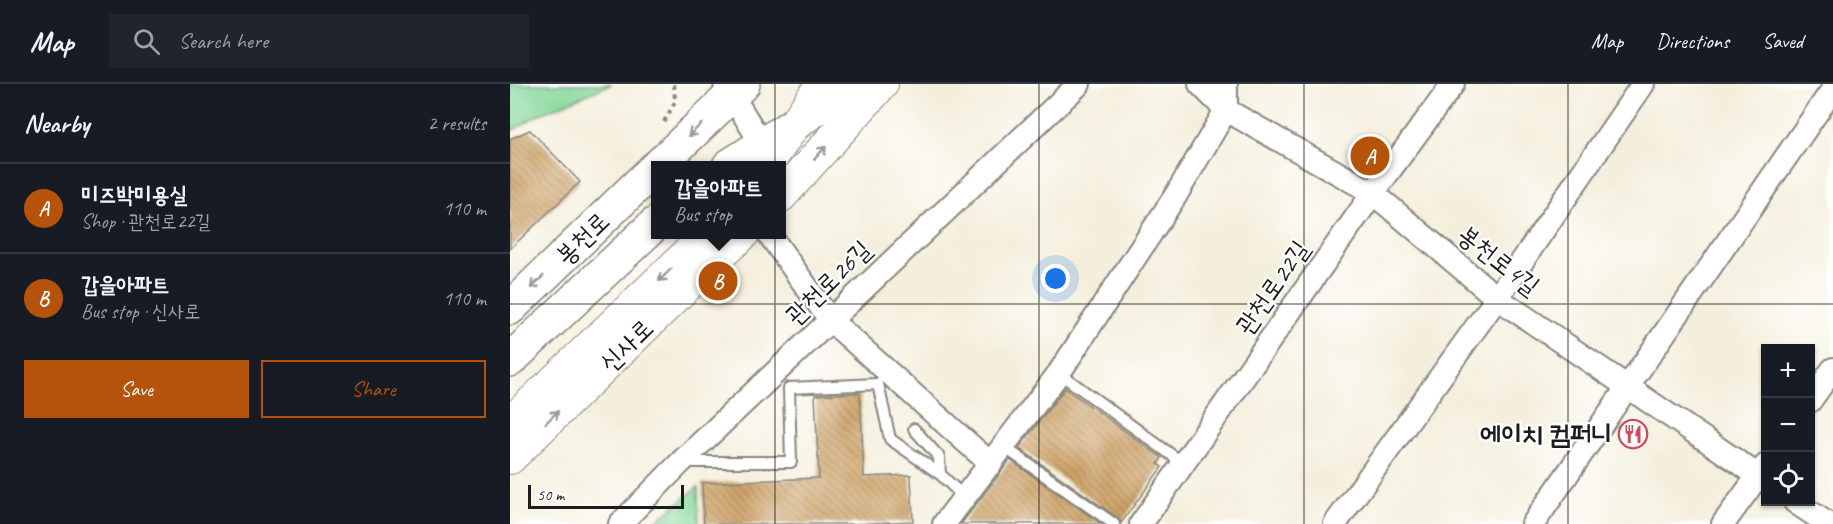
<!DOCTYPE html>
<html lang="en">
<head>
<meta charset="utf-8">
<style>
  body { margin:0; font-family:Caveat,"Poor Story",sans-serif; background:#20242c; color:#f1f3f6 }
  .controls { position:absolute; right:18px; bottom:18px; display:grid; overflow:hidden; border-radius:0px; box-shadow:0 2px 4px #0004 }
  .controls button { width:54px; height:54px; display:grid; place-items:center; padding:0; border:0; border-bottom:2px solid #363941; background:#171b24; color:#f1f3f6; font:30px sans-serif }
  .scale { position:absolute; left:18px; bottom:15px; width:156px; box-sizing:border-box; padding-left:6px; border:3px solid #1c1c1c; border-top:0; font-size:16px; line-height:21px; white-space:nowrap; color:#1c1c1c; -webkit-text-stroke:4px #fff; paint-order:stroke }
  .you { position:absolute; left:546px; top:195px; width:21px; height:21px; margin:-15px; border:4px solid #fff; border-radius:50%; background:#1a73e8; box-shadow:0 0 0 9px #1a73e833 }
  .badge { display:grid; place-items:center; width:39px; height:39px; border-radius:50%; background:#b45309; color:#fff; font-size:20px; font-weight:700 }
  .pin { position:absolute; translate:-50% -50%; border:3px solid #fff; box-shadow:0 2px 6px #0006 }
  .popup { position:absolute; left:141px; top:77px; width:135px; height:78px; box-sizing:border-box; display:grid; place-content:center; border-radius:0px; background:#171b24; filter:drop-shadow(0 2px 4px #0005); font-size:20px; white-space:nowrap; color:#9ea1a6 }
  .popup b { font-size:22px; color:#f1f3f6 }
  .popup::after { content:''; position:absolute; left:50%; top:100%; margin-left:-12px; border:12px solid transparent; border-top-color:#171b24 }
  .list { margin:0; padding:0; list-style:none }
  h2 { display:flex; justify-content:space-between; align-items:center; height:78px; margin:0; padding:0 24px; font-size:26px }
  h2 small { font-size:20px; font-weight:400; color:#9ea1a6 }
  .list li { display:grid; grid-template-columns:39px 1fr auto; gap:18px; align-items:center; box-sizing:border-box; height:90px; padding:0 24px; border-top:2px solid #363941 }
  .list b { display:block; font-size:22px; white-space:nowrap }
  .list p { margin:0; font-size:20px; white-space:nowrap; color:#9ea1a6 }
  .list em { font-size:20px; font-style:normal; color:#9ea1a6 }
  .actions { display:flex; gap:12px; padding:18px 24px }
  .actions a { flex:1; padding:14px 0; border:2px solid #b45309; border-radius:0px; text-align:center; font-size:21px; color:#b45309 }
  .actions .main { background:#b45309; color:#fff }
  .icon { flex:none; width:33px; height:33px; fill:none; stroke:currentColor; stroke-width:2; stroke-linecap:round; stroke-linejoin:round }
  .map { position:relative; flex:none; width:1323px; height:440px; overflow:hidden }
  header { display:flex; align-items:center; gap:36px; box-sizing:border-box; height:84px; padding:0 30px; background:#171b24; border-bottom:2px solid #363941 }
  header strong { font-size:28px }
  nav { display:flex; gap:33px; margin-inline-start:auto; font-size:21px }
  .search { width:420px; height:54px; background:#20242c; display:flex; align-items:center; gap:15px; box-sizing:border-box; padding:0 21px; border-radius:0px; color:#9ea1a6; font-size:22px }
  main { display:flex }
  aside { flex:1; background:#171b24 }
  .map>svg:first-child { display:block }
  .green { fill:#85d89a; stroke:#507a5b; stroke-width:1.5 }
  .building { fill:url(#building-back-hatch) }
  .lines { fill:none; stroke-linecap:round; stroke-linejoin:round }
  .service-casing { stroke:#88867c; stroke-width:14 }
  .minor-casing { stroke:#88867c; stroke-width:26 }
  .secondary-casing { stroke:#88867c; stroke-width:34 }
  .primary-casing { stroke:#88867c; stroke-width:36 }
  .path { stroke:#88867c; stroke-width:4; stroke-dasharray:4.5 4.5; stroke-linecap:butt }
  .service { stroke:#fff; stroke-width:10 }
  .minor { stroke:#fff; stroke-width:22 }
  .secondary { stroke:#fff; stroke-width:32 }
  .primary { stroke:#fff; stroke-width:33 }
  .oneway { stroke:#999 }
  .grid { fill:none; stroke:#1c1c1c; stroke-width:1.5; stroke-opacity:0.55 }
  .labels { text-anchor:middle; stroke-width:4.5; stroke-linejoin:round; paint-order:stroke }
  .street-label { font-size:26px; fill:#1c1c1c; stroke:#fff }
  .poi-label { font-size:26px; font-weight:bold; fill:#1c1c1c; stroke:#fff; text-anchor:end }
</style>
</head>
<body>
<header>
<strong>Map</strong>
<div class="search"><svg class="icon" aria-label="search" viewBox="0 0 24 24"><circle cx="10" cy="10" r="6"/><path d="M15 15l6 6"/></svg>Search here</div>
<nav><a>Map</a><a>Directions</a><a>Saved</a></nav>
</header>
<main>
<aside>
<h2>Nearby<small>2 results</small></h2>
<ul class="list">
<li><span class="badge">A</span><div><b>미즈박미용실</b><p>Shop · 관천로22길</p></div><em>110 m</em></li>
<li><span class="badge">B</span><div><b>갑을아파트</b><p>Bus stop · 신사로</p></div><em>110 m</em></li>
</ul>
<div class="actions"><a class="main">Save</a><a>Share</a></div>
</aside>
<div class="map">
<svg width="1323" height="440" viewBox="0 0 1323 440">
  <defs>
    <pattern id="building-back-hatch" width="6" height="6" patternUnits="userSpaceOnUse" patternTransform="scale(1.5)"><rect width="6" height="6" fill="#cea266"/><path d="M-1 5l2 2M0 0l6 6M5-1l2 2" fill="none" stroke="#a68353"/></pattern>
  </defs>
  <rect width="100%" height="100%" fill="#fff"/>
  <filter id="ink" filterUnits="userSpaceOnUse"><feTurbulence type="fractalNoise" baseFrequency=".0167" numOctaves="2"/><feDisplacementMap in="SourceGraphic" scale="12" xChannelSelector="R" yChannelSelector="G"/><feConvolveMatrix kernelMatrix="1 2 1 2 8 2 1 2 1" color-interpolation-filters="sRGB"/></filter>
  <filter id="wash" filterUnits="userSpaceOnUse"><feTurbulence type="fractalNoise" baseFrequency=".008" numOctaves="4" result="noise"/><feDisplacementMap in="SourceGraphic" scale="24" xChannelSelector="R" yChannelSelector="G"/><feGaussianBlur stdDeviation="1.35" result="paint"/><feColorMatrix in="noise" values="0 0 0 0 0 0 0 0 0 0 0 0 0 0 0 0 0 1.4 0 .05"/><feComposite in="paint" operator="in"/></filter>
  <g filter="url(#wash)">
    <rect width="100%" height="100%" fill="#f4efdd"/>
    <!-- green -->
    <g class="green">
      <path d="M 0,0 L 102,0 L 28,31 L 0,48 Z"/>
      <path d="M 188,403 L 189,440 L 142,440 Z"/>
    </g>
    <g id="blocks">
      <!-- building -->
      <g class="building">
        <path d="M 20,46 L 70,98 L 0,165 L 0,55 Z"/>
        <path d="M 555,304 L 652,374 L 648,380 L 652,383 L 611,439 L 608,434 L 509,364 Z"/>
        <path d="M 350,309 L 354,393 L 401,391 L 403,437 L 341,440 L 194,440 L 192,399 L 309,394 L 305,311 Z"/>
        <path d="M 500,376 L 591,440 L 451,440 Z"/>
      </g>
    </g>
  </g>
  <g filter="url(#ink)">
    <use href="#blocks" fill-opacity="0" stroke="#88867c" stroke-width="1.5"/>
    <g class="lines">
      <!-- service casing -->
      <g class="service-casing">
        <g id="service">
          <path d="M 549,289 L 674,380"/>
          <path d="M 404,345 L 429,373 L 430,390"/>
          <path d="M 494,363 L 604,440"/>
          <path d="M 174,378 L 281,378 L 279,304 L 368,300 L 380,355 L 430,390 L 455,414"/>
        </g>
      </g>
      <!-- minor casing -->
      <g class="minor-casing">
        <g id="minor">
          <path d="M 215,0 L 260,73"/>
          <path d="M 690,0 L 716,26 L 863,109 L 987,214 L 1256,397"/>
          <path d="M 259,150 L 320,236 L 481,380"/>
          <path d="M 1300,317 L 1323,285"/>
          <path d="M 1285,418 L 1318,440"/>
          <path d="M 110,440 L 171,378 L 569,0"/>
          <path d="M 434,440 L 549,289 L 666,111 L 716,26 L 716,0"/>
          <path d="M 631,440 L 863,109 L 943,0"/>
          <path d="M 825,440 L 987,214 L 1133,0"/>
          <path d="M 1023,440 L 1323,5"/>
          <path d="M 1213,440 L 1256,381"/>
        </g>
      </g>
      <!-- secondary casing -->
      <g class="secondary-casing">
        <g id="secondary">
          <path d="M 256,82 L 312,0"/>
          <path d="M 271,112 L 372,0"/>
          <path d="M 0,339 L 198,150"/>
          <path d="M 0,374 L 193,186 L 233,150"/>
        </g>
      </g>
      <!-- primary casing -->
      <g class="primary-casing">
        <g id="primary">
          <path d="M 148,82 L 233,0"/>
          <path d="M 219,82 L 283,41 L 342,0"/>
          <path d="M 0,224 L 145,84"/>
          <path d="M 0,276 L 145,140"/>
        </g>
      </g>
      <!-- path -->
      <path class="path" d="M 154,38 L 165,18 L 164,0"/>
      <!-- service -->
      <use href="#service" class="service"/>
      <!-- minor -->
      <use href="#minor" class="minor"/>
      <!-- secondary -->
      <use href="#secondary" class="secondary"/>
      <!-- primary -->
      <use href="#primary" class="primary"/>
    </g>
    <!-- one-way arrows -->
    <defs><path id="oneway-shaft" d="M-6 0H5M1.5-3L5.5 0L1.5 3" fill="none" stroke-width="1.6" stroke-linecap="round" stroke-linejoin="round" transform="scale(1.5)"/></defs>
    <g class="oneway">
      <use href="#oneway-shaft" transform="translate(185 46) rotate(136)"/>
      <use href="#oneway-shaft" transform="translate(310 69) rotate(-48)"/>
      <use href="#oneway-shaft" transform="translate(155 191) rotate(136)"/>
      <use href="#oneway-shaft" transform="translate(27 198) rotate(136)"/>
      <use href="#oneway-shaft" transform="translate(42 333) rotate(-44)"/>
    </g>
  </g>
  <!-- grid -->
  <path class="grid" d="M 265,0 L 265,440M 529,0 L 529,440M 794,0 L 794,440M 1058,0 L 1058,440M 0,220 L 1323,220"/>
  <!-- icons -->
  <defs>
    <g id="restaurant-ring" transform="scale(1.5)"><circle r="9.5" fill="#fff" stroke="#d1495b" stroke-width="1.5"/><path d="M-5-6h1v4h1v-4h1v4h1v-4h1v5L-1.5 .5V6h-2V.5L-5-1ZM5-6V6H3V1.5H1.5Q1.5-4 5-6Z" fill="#d1495b"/></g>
  </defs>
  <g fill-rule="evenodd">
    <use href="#restaurant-ring" x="1123" y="350"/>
  </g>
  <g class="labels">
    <!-- street labels -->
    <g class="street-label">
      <text transform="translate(72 154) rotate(-44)" y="9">봉천로</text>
      <text transform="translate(989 176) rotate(38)" y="9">봉천로4길</text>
      <text transform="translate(318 198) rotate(-44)" y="9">관천로26길</text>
      <text transform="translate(762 203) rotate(-55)" y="9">관천로22길</text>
      <text transform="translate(116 261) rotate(-44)" y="9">신사로</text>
    </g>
    <!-- poi labels -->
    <g class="poi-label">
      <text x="1102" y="359">에이치 컴퍼니</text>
    </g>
  </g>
</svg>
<div class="controls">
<button>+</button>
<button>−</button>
<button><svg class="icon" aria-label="locate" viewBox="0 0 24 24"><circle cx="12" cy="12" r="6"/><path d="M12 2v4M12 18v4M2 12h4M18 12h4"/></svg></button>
</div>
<div class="scale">50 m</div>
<div class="you"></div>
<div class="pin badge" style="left:860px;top:72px">A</div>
<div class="pin badge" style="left:208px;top:197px">B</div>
<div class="popup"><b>갑을아파트</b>Bus stop</div>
</div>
</main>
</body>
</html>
